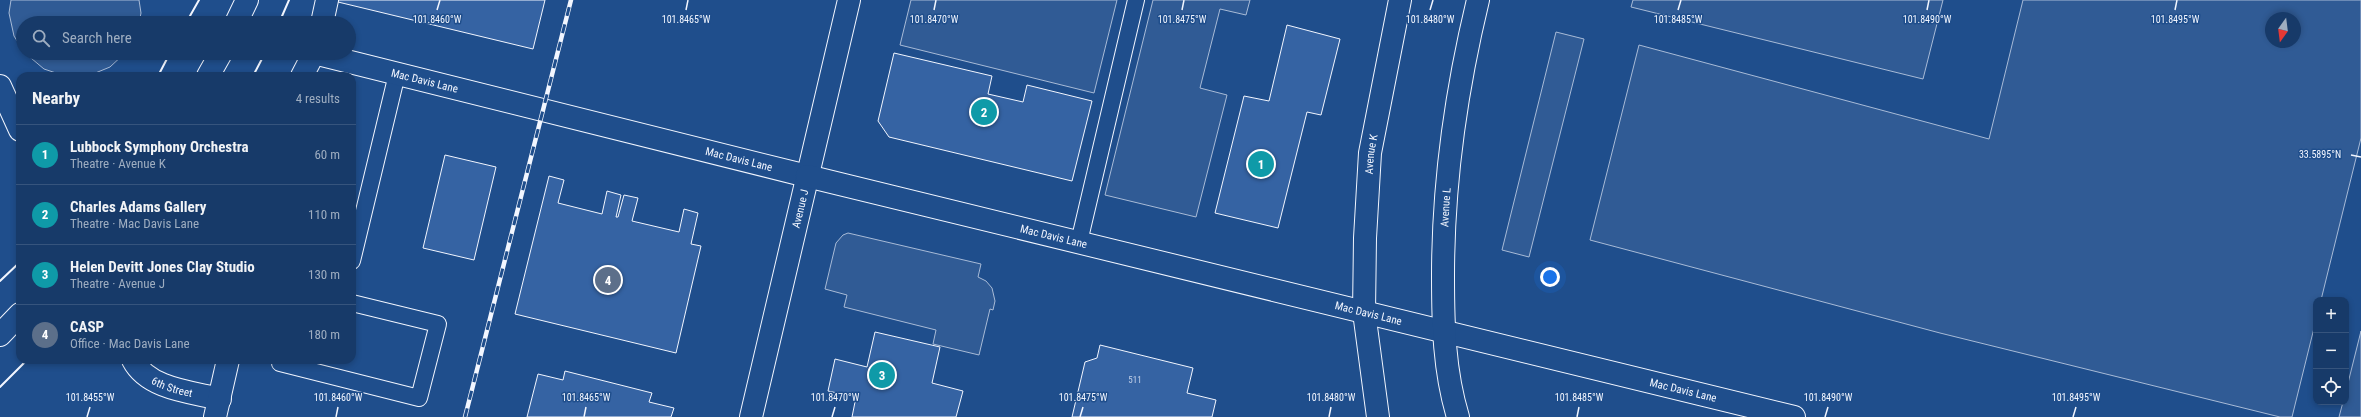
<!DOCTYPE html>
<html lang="en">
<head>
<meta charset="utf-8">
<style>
  body { margin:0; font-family:"Roboto Condensed",sans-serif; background:#20416f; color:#f1f3f6 }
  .controls { position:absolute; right:12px; bottom:12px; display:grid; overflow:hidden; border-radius:8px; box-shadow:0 2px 6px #0003 }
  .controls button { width:36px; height:36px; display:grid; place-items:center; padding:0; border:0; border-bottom:1px solid #36547d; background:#173a69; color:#f1f3f6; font:20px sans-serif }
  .compass { position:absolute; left:2265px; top:12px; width:36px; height:36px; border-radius:50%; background:#173a69; box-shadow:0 2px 6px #0003; rotate:194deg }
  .you { position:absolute; left:1550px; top:277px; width:14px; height:14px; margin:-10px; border:3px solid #fff; border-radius:50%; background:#1a73e8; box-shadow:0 0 0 6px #1a73e833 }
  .badge { display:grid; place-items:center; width:26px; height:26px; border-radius:50%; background:#ffb74d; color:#fff; font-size:13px; font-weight:700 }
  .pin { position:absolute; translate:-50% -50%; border:2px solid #fff; box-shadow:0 1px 4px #0006 }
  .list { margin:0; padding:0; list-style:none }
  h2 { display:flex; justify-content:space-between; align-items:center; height:52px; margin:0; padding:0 16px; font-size:17px }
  h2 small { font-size:13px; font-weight:400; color:#9eadc0 }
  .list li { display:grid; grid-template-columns:26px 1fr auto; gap:12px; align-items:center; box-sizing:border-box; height:60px; padding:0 16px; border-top:1px solid #36547d }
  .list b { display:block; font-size:15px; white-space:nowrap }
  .list p { margin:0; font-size:13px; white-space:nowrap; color:#9eadc0 }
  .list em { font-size:13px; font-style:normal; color:#9eadc0 }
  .icon { flex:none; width:22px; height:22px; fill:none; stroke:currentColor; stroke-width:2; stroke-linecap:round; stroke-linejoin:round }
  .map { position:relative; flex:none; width:2361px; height:417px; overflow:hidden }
  .search { position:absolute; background:#173a69; box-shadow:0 2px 6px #0003; left:16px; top:16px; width:340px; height:44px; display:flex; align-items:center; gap:10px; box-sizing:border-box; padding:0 14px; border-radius:22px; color:#9eadc0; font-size:15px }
  .panel { position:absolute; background:#173a69; box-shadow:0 2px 6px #0003; left:16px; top:72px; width:340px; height:292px; border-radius:12px }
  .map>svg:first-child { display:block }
  .parking { fill:#305b95; stroke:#a8bbd7; fill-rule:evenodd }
  .building { fill:#3563a3; stroke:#f2f6ff }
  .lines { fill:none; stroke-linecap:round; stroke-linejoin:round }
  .lane-casing { stroke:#f2f6ff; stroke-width:18 }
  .street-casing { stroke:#f2f6ff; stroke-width:24 }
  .secondary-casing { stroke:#f2f6ff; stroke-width:24 }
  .lane { stroke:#1f4e8c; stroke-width:16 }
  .street { stroke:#1f4e8c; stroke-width:22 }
  .secondary { stroke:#1f4e8c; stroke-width:22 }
  .rail-casing { stroke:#f2f6ff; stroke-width:4.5 }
  .rail { stroke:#1f4e8c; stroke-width:3; stroke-dasharray:9; stroke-linecap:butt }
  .wall { stroke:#f2f6ff; stroke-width:2 }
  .ticks { fill:none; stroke:#f2f6ff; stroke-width:1.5 }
  .labels { text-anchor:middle; stroke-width:3; stroke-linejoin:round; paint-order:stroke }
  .number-label { font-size:9px; fill:#c3d1e8 }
  .street-label { font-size:11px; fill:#f2f6ff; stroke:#1f4e8c }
  .ticks-label { font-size:10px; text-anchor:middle; fill:#f2f6ff; stroke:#1f4e8c; stroke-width:3; stroke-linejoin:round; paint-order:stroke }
</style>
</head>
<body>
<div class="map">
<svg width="2361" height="417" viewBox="0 0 2361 417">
  <rect width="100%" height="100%" fill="#1f4e8c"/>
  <!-- parking -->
  <g class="parking">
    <path d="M 11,0 L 139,0 L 141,13 L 139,23 L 23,23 L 23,50 L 14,36 L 9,13 Z"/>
    <path d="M 911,0 L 1117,0 L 1094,93 L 900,45 Z"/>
    <path d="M 1153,0 L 1250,0 L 1246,15 L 1220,9 L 1200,88 L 1227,95 L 1196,217 L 1105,195 Z"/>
    <path d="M 1633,0 L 1943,0 L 1923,79 L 1631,7 Z"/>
    <path d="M 2023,0 L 2361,0 L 2361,138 L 2321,300 L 2316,300 L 2316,320 L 2292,417 L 2280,417 L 1940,333 L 1590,240 L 1639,45 L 1989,139 ZM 2271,18 L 2295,18 L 2295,42 L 2271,42 Z"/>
    <path d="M 1556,32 L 1584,39 L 1529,257 L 1502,250 Z"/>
    <path d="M 25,53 L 125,53 L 110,67 L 88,76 L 65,76 L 44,69 Z"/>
    <path d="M 848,233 L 981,264 L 978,277 L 986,281 L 992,288 L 995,301 L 993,310 L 990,309 L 979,355 L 933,344 L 936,330 L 844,307 L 847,295 L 825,289 L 836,243 L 843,235 Z"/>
    <path d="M 2361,331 L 2361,417 L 2339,417 L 2343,402 L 2346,402 L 2346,391 Z"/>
  </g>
  <!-- building -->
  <g class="building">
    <path d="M 338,0 L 545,0 L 533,49 L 338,2 Z"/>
    <path d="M 1287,25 L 1340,39 L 1321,115 L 1307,112 L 1278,228 L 1215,213 L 1244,96 L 1269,101 Z"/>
    <path d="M 894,53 L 992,76 L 988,94 L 1023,102 L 1027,85 L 1092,101 L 1072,181 L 889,137 L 878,121 Z"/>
    <path d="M 445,155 L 496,167 L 474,260 L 423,248 Z"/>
    <path d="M 549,176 L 564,180 L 558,203 L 602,214 L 607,191 L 621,195 L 616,217 L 618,217 L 624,195 L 638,198 L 632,221 L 679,232 L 684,209 L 698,213 L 691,244 L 701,246 L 676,353 L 515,314 Z"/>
    <path d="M 875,332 L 940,347 L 932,383 L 963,391 L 956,417 L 852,417 L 856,397 L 828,391 L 835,359 L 867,367 Z"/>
    <path d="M 1100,345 L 1193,368 L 1187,393 L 1216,400 L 1212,417 L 1072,417 L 1085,362 L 1097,358 Z"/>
    <path d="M 565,371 L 652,393 L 649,402 L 674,408 L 671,417 L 527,417 L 538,374 L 563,380 Z"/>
  </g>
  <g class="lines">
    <!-- lane casing -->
    <g class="lane-casing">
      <g id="lane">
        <path d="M 1079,242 L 1136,0"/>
        <path d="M 352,261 L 397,74"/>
        <path d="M 280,360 L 280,363 L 419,398 L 438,324 L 352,303"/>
      </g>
    </g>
    <!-- street casing -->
    <g class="street-casing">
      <g id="street">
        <path d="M 322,23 L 327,0"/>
        <path id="s1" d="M 314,53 L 807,176"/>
        <path d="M 302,76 L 314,53"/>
        <path d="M 0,86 L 20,130"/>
        <path id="s2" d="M 133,360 C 148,389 191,392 220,399"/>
        <path d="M 215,417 L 228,360"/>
        <path id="s3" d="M 751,417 L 849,0"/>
      </g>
    </g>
    <!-- secondary casing -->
    <g class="secondary-casing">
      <g id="secondary">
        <path d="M 236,23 L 247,0"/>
        <path d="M 208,76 L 221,53"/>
        <path id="s4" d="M 807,176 L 1794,417"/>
        <path d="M 0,335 L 20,314"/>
        <path id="s5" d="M 1378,417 L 1364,312 L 1365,238 L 1370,153 L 1400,0"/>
        <path id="s6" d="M 1458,417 C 1444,371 1443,324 1443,276 C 1443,182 1456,91 1478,0"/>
      </g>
    </g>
    <!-- lane -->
    <use href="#lane" class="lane"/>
    <!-- street -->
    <use href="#street" class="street"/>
    <!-- secondary -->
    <use href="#secondary" class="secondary"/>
    <!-- rail casing -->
    <g class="rail-casing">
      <path id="rail" d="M 465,417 L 571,0"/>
    </g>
    <!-- rail -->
    <use href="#rail" class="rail"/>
    <!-- wall -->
    <g class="wall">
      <path d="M 186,23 L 199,0"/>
      <path d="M 279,23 L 289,0"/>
      <path d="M 158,76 L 170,53"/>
      <path d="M 253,76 L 265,53"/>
      <path d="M 0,281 L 20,262"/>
      <path d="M 0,387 L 27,360"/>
    </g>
  </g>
  <!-- ticks -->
  <path class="ticks" d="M 437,10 L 440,0M 686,10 L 688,0M 934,10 L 936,0M 1182,10 L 1184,0M 1430,10 L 1433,0M 1678,10 L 1681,0M 1927,10 L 1929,0M 2175,10 L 2177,0M 2351,155 L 2361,157M 87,417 L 90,407M 336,417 L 338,407M 584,417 L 586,407M 832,417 L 835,407M 1080,417 L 1083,407M 1329,417 L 1331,407M 1577,417 L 1579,407M 1825,417 L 1828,407M 2073,417 L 2076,407"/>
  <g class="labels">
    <!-- number labels -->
    <g class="number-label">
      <text x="1135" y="383">511</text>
    </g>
    <!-- street labels -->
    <g class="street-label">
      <text dy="4" stroke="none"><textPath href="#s1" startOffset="114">Mac Davis Lane</textPath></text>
      <text dy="4" stroke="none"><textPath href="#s5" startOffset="264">Avenue K</textPath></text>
      <text dy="4" stroke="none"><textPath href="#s1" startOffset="438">Mac Davis Lane</textPath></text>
      <text dy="4" stroke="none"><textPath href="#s3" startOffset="214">Avenue J</textPath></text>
      <text dy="4" stroke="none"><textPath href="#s6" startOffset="211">Avenue L</textPath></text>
      <text dy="4" stroke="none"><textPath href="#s4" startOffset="254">Mac Davis Lane</textPath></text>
      <text dy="4" stroke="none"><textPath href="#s4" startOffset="578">Mac Davis Lane</textPath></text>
      <text dy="4" stroke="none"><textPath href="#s2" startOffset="49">6th Street</textPath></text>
      <text dy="4" stroke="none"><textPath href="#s4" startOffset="902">Mac Davis Lane</textPath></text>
    </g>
  </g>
  <g class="ticks-label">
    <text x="437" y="23">101.8460°W</text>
    <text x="686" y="23">101.8465°W</text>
    <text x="934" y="23">101.8470°W</text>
    <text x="1182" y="23">101.8475°W</text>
    <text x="1430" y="23">101.8480°W</text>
    <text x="1678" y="23">101.8485°W</text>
    <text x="1927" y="23">101.8490°W</text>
    <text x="2175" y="23">101.8495°W</text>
    <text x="2320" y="158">33.5895°N</text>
    <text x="90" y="401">101.8455°W</text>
    <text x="338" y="401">101.8460°W</text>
    <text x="586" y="401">101.8465°W</text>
    <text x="835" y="401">101.8470°W</text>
    <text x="1083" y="401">101.8475°W</text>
    <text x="1331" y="401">101.8480°W</text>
    <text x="1579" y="401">101.8485°W</text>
    <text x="1828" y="401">101.8490°W</text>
    <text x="2076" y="401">101.8495°W</text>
  </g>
</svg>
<div class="controls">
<button>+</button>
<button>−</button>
<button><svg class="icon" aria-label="locate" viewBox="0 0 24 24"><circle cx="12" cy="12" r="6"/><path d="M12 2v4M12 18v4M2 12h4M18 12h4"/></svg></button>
</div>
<svg class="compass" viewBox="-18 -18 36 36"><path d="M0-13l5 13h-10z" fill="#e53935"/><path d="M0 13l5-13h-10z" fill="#9eadc0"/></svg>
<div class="you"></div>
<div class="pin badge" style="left:1261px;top:164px;background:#0f9aa8">1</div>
<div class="pin badge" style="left:984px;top:112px;background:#0f9aa8">2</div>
<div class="pin badge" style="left:882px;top:375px;background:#0f9aa8">3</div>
<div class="pin badge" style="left:608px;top:280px;background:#5c6f8a">4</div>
<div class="search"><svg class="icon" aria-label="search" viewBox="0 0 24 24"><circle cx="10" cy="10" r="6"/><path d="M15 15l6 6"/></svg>Search here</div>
<section class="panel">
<h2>Nearby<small>4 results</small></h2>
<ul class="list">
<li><span class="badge" style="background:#0f9aa8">1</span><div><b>Lubbock Symphony Orchestra</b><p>Theatre · Avenue K</p></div><em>60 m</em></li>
<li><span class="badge" style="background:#0f9aa8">2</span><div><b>Charles Adams Gallery</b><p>Theatre · Mac Davis Lane</p></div><em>110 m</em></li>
<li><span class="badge" style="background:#0f9aa8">3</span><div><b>Helen Devitt Jones Clay Studio</b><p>Theatre · Avenue J</p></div><em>130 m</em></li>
<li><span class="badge" style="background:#5c6f8a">4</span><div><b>CASP</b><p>Office · Mac Davis Lane</p></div><em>180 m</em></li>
</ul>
</section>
</div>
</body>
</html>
